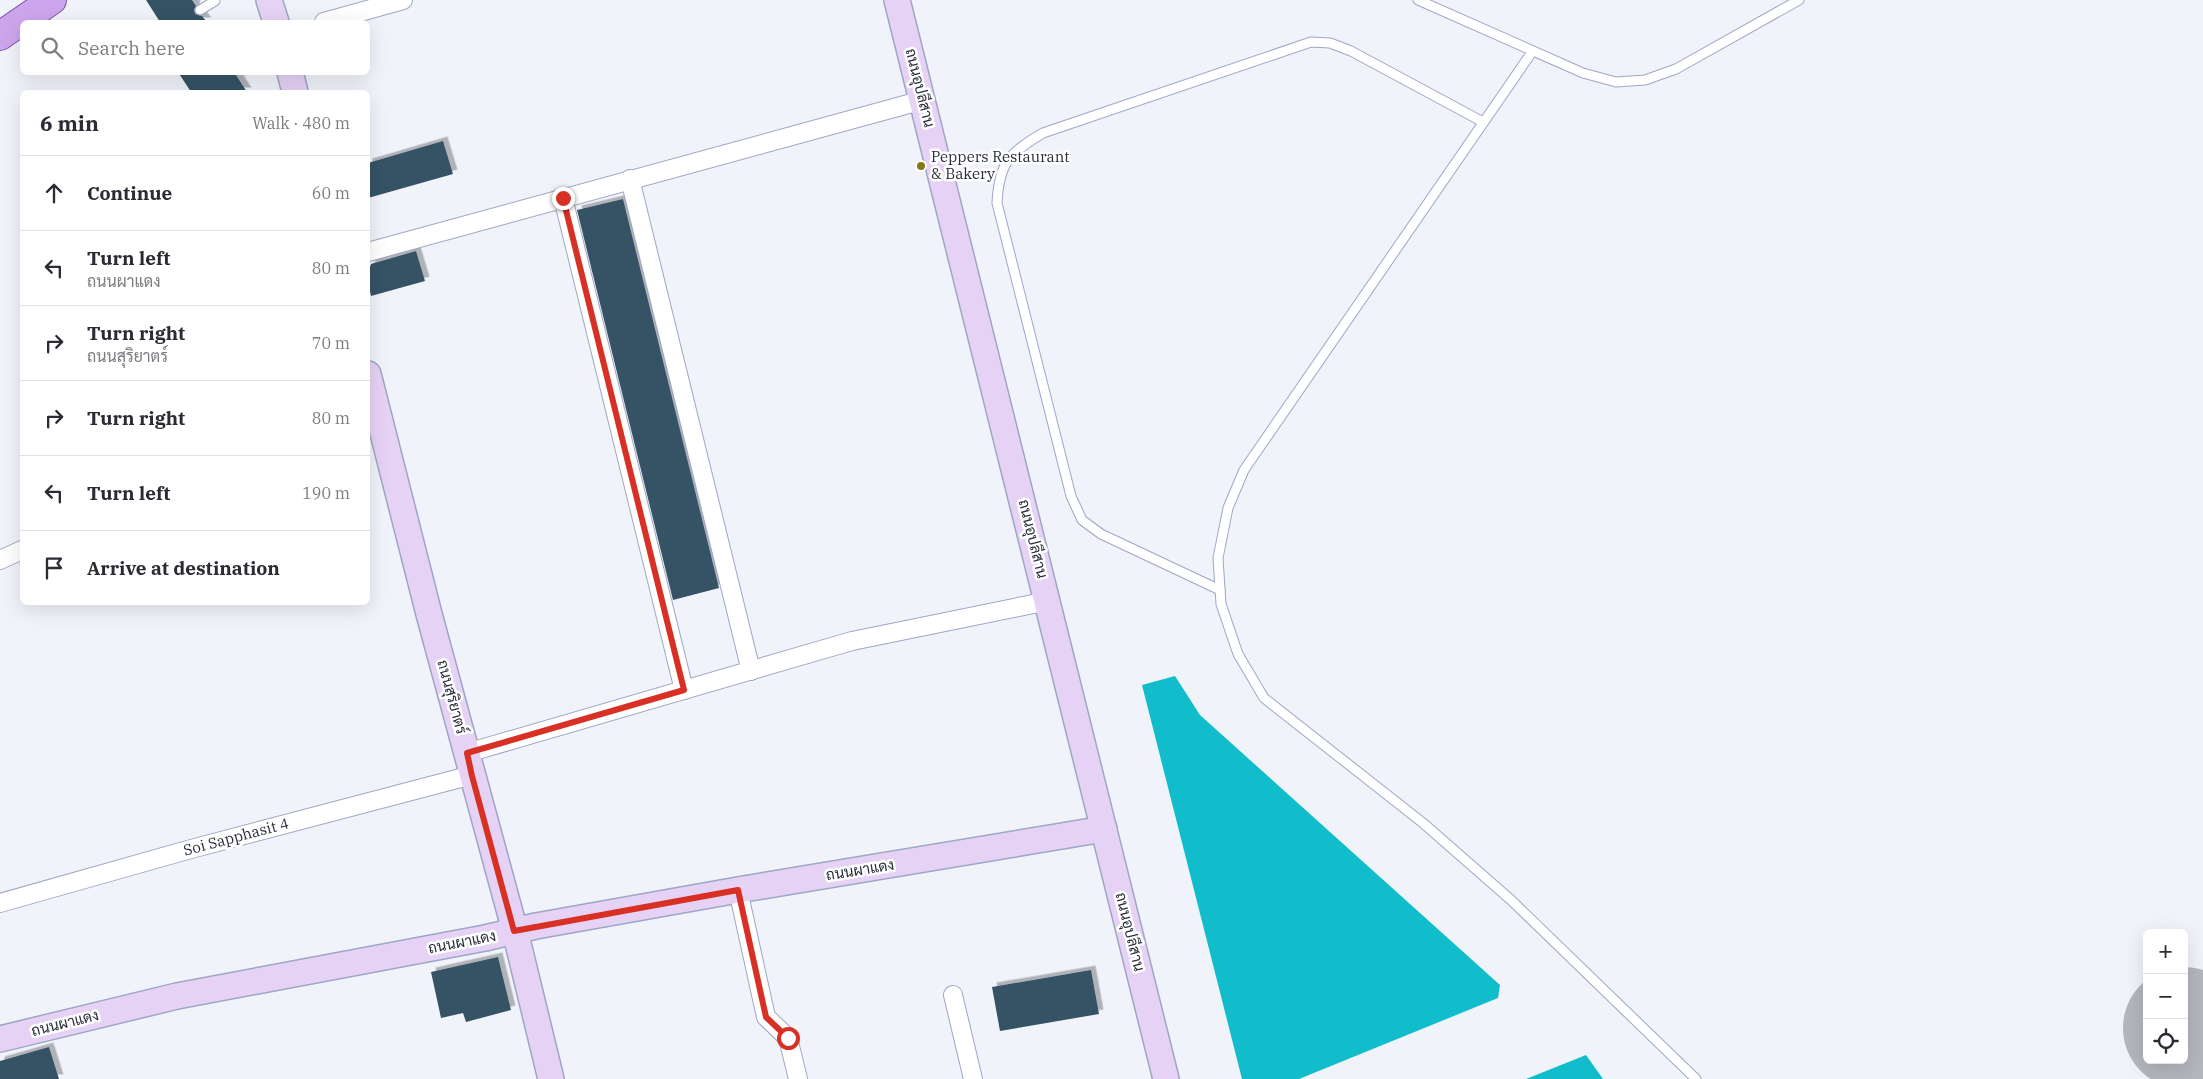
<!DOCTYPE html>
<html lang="en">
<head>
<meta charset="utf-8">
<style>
  body { margin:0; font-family:"IBM Plex Serif",Sarabun,serif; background:#f7f7f7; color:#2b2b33 }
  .controls { position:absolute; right:15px; bottom:15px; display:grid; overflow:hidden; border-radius:8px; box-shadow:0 5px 20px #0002 }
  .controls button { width:45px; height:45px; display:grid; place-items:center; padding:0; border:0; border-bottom:1px solid #e1e1e2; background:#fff; color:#2b2b33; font:25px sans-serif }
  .stop { position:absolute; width:15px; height:15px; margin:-11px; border:4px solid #d93025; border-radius:50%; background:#fff }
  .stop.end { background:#d93025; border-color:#fff; box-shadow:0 1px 5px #0008 }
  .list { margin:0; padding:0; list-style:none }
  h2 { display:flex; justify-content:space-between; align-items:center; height:65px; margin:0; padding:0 20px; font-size:21px }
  h2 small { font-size:16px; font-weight:400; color:#7c7c81 }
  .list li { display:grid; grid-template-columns:32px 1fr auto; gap:15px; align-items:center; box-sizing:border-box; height:75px; padding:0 20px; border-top:1px solid #e1e1e2 }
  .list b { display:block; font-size:19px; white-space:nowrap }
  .list p { margin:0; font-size:16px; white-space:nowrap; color:#7c7c81 }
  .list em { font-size:16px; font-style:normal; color:#7c7c81 }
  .icon { flex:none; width:28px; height:28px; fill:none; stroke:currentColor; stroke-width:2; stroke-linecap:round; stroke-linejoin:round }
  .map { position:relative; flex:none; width:2203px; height:1079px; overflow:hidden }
  .search { position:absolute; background:#fff; box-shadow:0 5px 20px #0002; left:20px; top:20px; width:350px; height:55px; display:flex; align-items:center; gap:12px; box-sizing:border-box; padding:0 18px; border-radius:8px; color:#7c7c81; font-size:19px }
  .panel { position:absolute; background:#fff; box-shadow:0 5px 20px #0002; left:20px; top:90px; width:350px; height:515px; border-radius:8px }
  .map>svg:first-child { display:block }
  .water { fill:#11bdcb }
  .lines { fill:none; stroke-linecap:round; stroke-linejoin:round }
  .taxiway { stroke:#b4b6be; stroke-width:49 }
  .runway { stroke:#b4b6be; stroke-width:122 }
  .building { fill:#365365; filter:url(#shadow) }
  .lane-casing { stroke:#9ea6c5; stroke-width:11 }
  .street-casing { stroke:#9ea6c5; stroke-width:20 }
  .secondary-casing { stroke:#9ea6c5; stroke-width:28 }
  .primary-casing { stroke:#7e54a5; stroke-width:30 }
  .lane { stroke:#fff; stroke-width:9 }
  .street { stroke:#fff; stroke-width:18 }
  .secondary { stroke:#e6d2f5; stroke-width:25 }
  .primary { stroke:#cda5ec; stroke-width:28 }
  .route { stroke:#d93025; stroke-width:6 }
  .poi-dot { fill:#86771b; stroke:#fff; stroke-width:2 }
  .labels { text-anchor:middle; stroke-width:5; stroke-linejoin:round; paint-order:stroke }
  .street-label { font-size:15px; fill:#292d39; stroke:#fff }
  .poi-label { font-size:15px; fill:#292d39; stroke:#fff; text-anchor:start }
</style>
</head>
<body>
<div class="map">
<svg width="2203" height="1079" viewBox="0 0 2203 1079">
  <defs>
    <filter id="shadow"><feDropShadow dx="4.5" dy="-4.5" stdDeviation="0" flood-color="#0004"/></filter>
  </defs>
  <rect width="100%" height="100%" fill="#f1f3fa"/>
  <!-- water -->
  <g class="water">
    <path d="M 1175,676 L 1200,715 L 1500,985 L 1498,998 L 1299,1079 L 1242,1079 L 1142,685 Z"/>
    <path d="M 1586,1055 L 1603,1079 L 1526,1079 Z"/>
  </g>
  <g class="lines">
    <!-- taxiway -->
    <path class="taxiway" d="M 2199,1039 L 2203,1034"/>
    <!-- runway -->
    <path class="runway" d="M 2184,1028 L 2203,1042"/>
  </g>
  <!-- building -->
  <g class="building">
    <path d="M 146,0 L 192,0 L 196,6 L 194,10 L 195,14 L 202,16 L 207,22 L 160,22 Z"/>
    <path d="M 178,72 L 234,72 L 247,92 L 191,92 Z"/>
    <path d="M 443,141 L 453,174 L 368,198 L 368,163 Z"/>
    <path d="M 623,199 L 719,588 L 673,600 L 577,210 Z"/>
    <path d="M 416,251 L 425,281 L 371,296 L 368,283 L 368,273 L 371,264 Z"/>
    <path d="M 498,957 L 511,1010 L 466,1022 L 463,1013 L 441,1018 L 431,972 Z"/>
    <path d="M 1091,970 L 1099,1014 L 1000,1031 L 992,987 Z"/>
    <path d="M 49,1047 L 59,1079 L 0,1079 L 0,1061 Z"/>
  </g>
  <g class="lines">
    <!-- lane casing -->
    <g class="lane-casing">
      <g id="lane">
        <path d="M 1418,0 L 1583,73 L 1616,82 L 1645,80 L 1676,69 L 1799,0"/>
        <path d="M 200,10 L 215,1"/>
        <path d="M 1532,52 L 1244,470 L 1228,508 L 1218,558 L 1221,604 L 1238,654 L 1264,698 L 1423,823 L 1511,900 L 1696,1079"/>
        <path d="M 1220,590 L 1101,534 L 1082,520 L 1071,496 L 997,203 C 999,163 1009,153 1043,133 L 1311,42 L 1330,43 L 1351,51 L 1483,122"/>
      </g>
    </g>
    <!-- street casing -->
    <g class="street-casing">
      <g id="street">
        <path d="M 324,22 L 403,0"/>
        <path d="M 630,179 L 751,671"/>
        <path d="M 563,198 L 684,690"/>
        <path d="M 368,252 L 923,100"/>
        <path d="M 0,560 L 22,550"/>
        <path d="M 467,753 L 852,641 L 1048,601"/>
        <path d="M 738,890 L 766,1017 L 788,1038 L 798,1079"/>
        <path d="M 0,903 L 191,849 L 472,775"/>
        <path d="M 953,995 L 973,1079"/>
      </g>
    </g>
    <!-- secondary casing -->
    <g class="secondary-casing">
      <g id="secondary">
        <path d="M 269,0 L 276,22"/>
        <path d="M 897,0 L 1166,1079"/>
        <path d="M 290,72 L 295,92"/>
        <path d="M 368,374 L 429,614 L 515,931 L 551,1079"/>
        <path d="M 0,1039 L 177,996 L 485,938 L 536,926 L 738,890 L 1104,829"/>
      </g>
    </g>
    <!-- primary casing -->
    <g class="primary-casing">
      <path id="primary" d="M 0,36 L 52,0"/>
    </g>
    <!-- lane -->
    <use href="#lane" class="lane"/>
    <!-- street -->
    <use href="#street" class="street"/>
    <!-- secondary -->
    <use href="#secondary" class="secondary"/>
    <!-- primary -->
    <use href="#primary" class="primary"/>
  </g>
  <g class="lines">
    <!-- route -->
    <path class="route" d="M 563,198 L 684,690 L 467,753 L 472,776 L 514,931 L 738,890 L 766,1017 L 788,1038"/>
  </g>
  <!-- markers -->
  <circle class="poi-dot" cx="921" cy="166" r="5"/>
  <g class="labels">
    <!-- street labels -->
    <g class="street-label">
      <text transform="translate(920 88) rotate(76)" y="5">ถนนอุปลีสาน</text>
      <text transform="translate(1033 539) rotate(76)" y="5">ถนนอุปลีสาน</text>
      <text transform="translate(452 697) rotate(75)" y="5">ถนนสุริยาตร์</text>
      <text transform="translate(236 837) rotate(-15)" y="5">Soi Sapphasit 4</text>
      <text transform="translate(860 870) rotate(-9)" y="5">ถนนผาแดง</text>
      <text transform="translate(1130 932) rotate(76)" y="5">ถนนอุปลีสาน</text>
      <text transform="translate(462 942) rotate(-11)" y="5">ถนนผาแดง</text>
      <text transform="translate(65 1023) rotate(-14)" y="5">ถนนผาแดง</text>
    </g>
    <!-- poi labels -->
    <g class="poi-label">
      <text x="931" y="162">Peppers Restaurant<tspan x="931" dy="17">&amp; Bakery</tspan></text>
    </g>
  </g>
</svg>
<div class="controls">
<button>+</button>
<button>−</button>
<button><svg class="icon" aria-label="locate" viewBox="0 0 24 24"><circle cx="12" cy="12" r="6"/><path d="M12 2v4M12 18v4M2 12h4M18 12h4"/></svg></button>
</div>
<div class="stop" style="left:788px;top:1038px"></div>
<div class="stop end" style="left:563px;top:198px"></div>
<div class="search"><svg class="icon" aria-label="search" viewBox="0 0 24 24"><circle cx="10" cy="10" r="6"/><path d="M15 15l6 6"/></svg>Search here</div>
<section class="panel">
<h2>6 min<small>Walk · 480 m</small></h2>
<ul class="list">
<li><svg class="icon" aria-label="ahead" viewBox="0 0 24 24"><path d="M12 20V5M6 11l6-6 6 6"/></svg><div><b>Continue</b></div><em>60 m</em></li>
<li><svg class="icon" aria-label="left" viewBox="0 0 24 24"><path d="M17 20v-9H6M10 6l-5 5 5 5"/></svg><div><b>Turn left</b><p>ถนนผาแดง</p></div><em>80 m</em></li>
<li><svg class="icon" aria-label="right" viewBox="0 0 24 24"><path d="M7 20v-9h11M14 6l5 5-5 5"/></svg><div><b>Turn right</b><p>ถนนสุริยาตร์</p></div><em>70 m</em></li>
<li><svg class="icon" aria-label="right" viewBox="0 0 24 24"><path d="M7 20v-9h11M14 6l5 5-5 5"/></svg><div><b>Turn right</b></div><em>80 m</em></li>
<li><svg class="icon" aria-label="left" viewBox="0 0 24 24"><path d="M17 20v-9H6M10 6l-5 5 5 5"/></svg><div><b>Turn left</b></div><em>190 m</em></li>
<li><svg class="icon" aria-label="arrive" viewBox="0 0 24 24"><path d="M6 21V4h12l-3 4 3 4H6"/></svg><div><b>Arrive at destination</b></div></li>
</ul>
</section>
</div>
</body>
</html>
